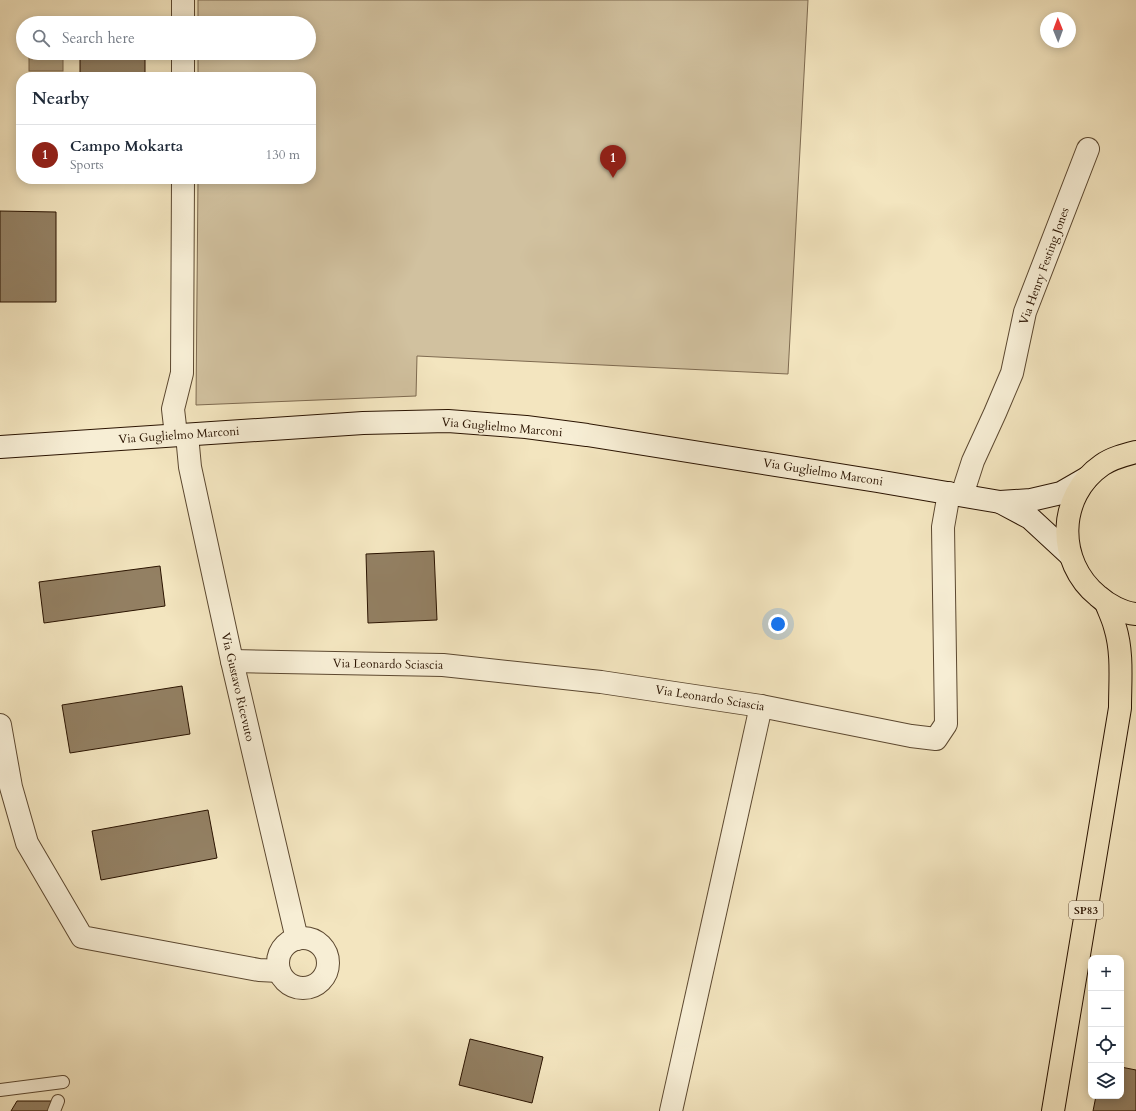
<!DOCTYPE html>
<html lang="en">
<head>
<meta charset="utf-8">
<style>
  body { margin:0; font-family:Cardo,serif; background:#f2f2f3; color:#1f2937 }
  .controls { position:absolute; right:12px; bottom:12px; display:grid; overflow:hidden; border-radius:8px; box-shadow:0 2px 10px #0003 }
  .controls button { width:36px; height:36px; display:grid; place-items:center; padding:0; border:0; border-bottom:1px solid #e0e1e3; background:#fff; color:#1f2937; font:20px sans-serif }
  .compass { position:absolute; left:1040px; top:12px; width:36px; height:36px; border-radius:50%; background:#fff; box-shadow:0 2px 10px #0003; rotate:359deg }
  .you { position:absolute; left:778px; top:624px; width:14px; height:14px; margin:-10px; border:3px solid #fff; border-radius:50%; background:#1a73e8; box-shadow:0 0 0 6px #1a73e833 }
  .badge { display:grid; place-items:center; width:26px; height:26px; border-radius:50%; background:#8f2418; color:#fff; font-size:13px; font-weight:700 }
  .pin { position:absolute; translate:-50% -33px; filter:drop-shadow(0 1px 2px #0008) }
  .pin::after { content:''; position:absolute; top:21px; width:14px; height:12px; background:inherit; clip-path:polygon(0 0,100% 0,50% 100%) }
  .list { margin:0; padding:0; list-style:none }
  h2 { display:flex; justify-content:space-between; align-items:center; height:52px; margin:0; padding:0 16px; font-size:17px }
  h2 small { font-size:13px; font-weight:400; color:#747a83 }
  .list li { display:grid; grid-template-columns:26px 1fr auto; gap:12px; align-items:center; box-sizing:border-box; height:60px; padding:0 16px; border-top:1px solid #e0e1e3 }
  .list b { display:block; font-size:15px; white-space:nowrap }
  .list p { margin:0; font-size:13px; white-space:nowrap; color:#747a83 }
  .list em { font-size:13px; font-style:normal; color:#747a83 }
  .icon { flex:none; width:22px; height:22px; fill:none; stroke:currentColor; stroke-width:2; stroke-linecap:round; stroke-linejoin:round }
  .map { position:relative; flex:none; width:1136px; height:1111px; overflow:hidden }
  .search { position:absolute; background:#fff; box-shadow:0 2px 10px #0003; left:16px; top:16px; width:300px; height:44px; display:flex; align-items:center; gap:10px; box-sizing:border-box; padding:0 14px; border-radius:22px; color:#747a83; font-size:15px }
  .panel { position:absolute; background:#fff; box-shadow:0 2px 10px #0003; left:16px; top:72px; width:300px; height:112px; border-radius:16px }
  .map>svg:first-child { display:block }
  .green { fill:#d1c19f; stroke:#7e6a50 }
  .water { fill:#af9e7e; stroke:#7a664c }
  .building { fill:#938063; stroke:#2a1300 }
  .lines { fill:none; stroke-linecap:round; stroke-linejoin:round }
  .lane-casing { stroke:#5c4830; stroke-width:14 }
  .street-casing { stroke:#5c4830; stroke-width:24 }
  .secondary-casing { stroke:#2a1300; stroke-width:24 }
  .primary-casing { stroke:#2a1300; stroke-width:24 }
  .lane { stroke:#f7eed5; stroke-width:12 }
  .street { stroke:#f7eed5; stroke-width:22 }
  .secondary { stroke:#f7eed5; stroke-width:22 }
  .primary { stroke:#f3e5bf; stroke-width:22 }
  .labels { text-anchor:middle; stroke-width:3; stroke-linejoin:round; paint-order:stroke }
  .shield { fill:#f7eed5; stroke:#685540; stroke-width:1 }
  .shield-label { font-size:11px; font-weight:bold; fill:#2a1300 }
  .street-label { font-size:12px; fill:#2a1300; stroke:#f7eed5 }
</style>
</head>
<body>
<div class="map">
<svg width="1136" height="1111" viewBox="0 0 1136 1111">
  <rect width="100%" height="100%" fill="#f3e5bf"/>
  <filter id="stains"><feTurbulence type="fractalNoise" baseFrequency=".005" numOctaves="4"/><feColorMatrix values="0 0 0 0 .2 0 0 0 0 .09 0 0 0 0 .02 0 0 0 .5 -.17"/></filter>
  <radialGradient id="worn" r=".72"><stop offset=".6" stop-color="#630" stop-opacity="0"/><stop offset="1" stop-color="#630" stop-opacity=".3"/></radialGradient>
  <!-- green -->
  <path class="green" d="M 198,0 L 808,0 L 788,374 L 417,356 L 416,396 L 196,405 L 198,179 L 311,179 L 311,77 L 198,77 L 198,53 L 309,53 L 309,23 L 198,23 Z"/>
  <!-- water -->
  <rect class="water" x="29" y="53" width="34" height="18"/>
  <!-- building -->
  <g class="building">
    <path d="M 80,53 L 145,53 L 145,77 L 80,76 Z"/>
    <path d="M 0,211 L 56,212 L 56,302 L 0,302 Z"/>
    <path d="M 434,551 L 437,620 L 368,623 L 366,554 Z"/>
    <path d="M 160,566 L 165,606 L 44,623 L 39,582 Z"/>
    <path d="M 182,686 L 190,734 L 70,753 L 62,705 Z"/>
    <path d="M 208,810 L 217,858 L 101,880 L 92,831 Z"/>
    <path d="M 470,1039 L 543,1057 L 532,1103 L 459,1085 Z"/>
    <path d="M 1121,1067 L 1136,1070 L 1136,1111 L 1093,1111 L 1096,1096 L 1121,1096 Z"/>
    <path d="M 17,1101 L 58,1101 L 51,1111 L 11,1111 Z"/>
  </g>
  <g class="lines">
    <!-- lane casing -->
    <g class="lane-casing">
      <g id="lane">
        <path d="M 0,1090 L 63,1082"/>
        <path d="M 54,1111 L 58,1101"/>
      </g>
    </g>
    <!-- street casing -->
    <g class="street-casing">
      <g id="street">
        <path d="M 183,23 L 183,0"/>
        <path d="M 183,77 L 183,53"/>
        <path d="M 176,435 L 173,409 L 182,373 L 183,179"/>
        <path d="M 187,435 L 190,467 L 232,661 L 297,939"/>
        <path d="M 962,495 L 973,461 L 995,413 L 1012,373 L 1025,312 L 1088,149"/>
        <path d="M 232,661 L 443,665 L 601,682 L 761,706 L 911,736 L 936,739 L 946,724 L 943,527 L 949,493"/>
        <path d="M 0,725 L 11,787 L 27,843 L 82,937 L 259,970 L 279,971"/>
        <circle cx="303" cy="963" r="25"/>
        <path d="M 671,1111 L 761,706"/>
      </g>
    </g>
    <!-- secondary casing -->
    <g class="secondary-casing">
      <g id="secondary">
        <path d="M 0,447 L 363,423 L 448,421 L 526,427 L 587,435 L 877,481 L 1000,502 L 1031,500 L 1061,493 L 1087,478"/>
        <path d="M 1000,502 L 1030,518 L 1070,555"/>
      </g>
    </g>
    <!-- primary casing -->
    <g class="primary-casing">
      <g id="primary">
        <path d="M 1136,452 C 1124,455 1112,458 1102,465 C 1057,496 1056,562 1098,596 C 1108,605 1123,613 1136,614"/>
        <path d="M 1053,1111 L 1120,708 C 1120,681 1123,653 1115,627 C 1113,619 1109,611 1106,603"/>
      </g>
    </g>
    <!-- lane -->
    <use href="#lane" class="lane"/>
    <!-- street -->
    <use href="#street" class="street"/>
    <!-- secondary -->
    <use href="#secondary" class="secondary"/>
    <!-- primary -->
    <use href="#primary" class="primary"/>
  </g>
  <g class="labels">
    <!-- shield labels -->
    <rect class="shield" x="1069" y="901" width="34" height="18" rx="3"/>
    <g class="shield-label">
      <text x="1086" y="914">SP83</text>
    </g>
    <!-- street labels -->
    <g class="street-label">
      <text transform="translate(1044 266) rotate(-70)" y="4">Via Henry Festing Jones</text>
      <text transform="translate(502 427) rotate(5)" y="4">Via Guglielmo Marconi</text>
      <text transform="translate(179 435) rotate(-4)" y="4">Via Guglielmo Marconi</text>
      <text transform="translate(823 472) rotate(9)" y="4">Via Guglielmo Marconi</text>
      <text transform="translate(388 664) rotate(1)" y="4">Via Leonardo Sciascia</text>
      <text transform="translate(238 687) rotate(77)" y="4">Via Gustavo Ricevuto</text>
      <text transform="translate(710 698) rotate(9)" y="4">Via Leonardo Sciascia</text>
    </g>
  </g>
  <rect width="100%" height="100%" filter="url(#stains)"/>
  <rect width="100%" height="100%" fill="url(#worn)"/>
</svg>
<div class="controls">
<button>+</button>
<button>−</button>
<button><svg class="icon" aria-label="locate" viewBox="0 0 24 24"><circle cx="12" cy="12" r="6"/><path d="M12 2v4M12 18v4M2 12h4M18 12h4"/></svg></button>
<button><svg class="icon" aria-label="layers" viewBox="0 0 24 24"><path d="M12 4l9 5-9 5-9-5zM3 14l9 5 9-5"/></svg></button>
</div>
<svg class="compass" viewBox="-18 -18 36 36"><path d="M0-13l5 13h-10z" fill="#e53935"/><path d="M0 13l5-13h-10z" fill="#747a83"/></svg>
<div class="you"></div>
<div class="pin badge" style="left:613px;top:178px">1</div>
<div class="search"><svg class="icon" aria-label="search" viewBox="0 0 24 24"><circle cx="10" cy="10" r="6"/><path d="M15 15l6 6"/></svg>Search here</div>
<section class="panel">
<h2>Nearby<small></small></h2>
<ul class="list">
<li><span class="badge">1</span><div><b>Campo Mokarta</b><p>Sports</p></div><em>130 m</em></li>
</ul>
</section>
</div>
</body>
</html>
